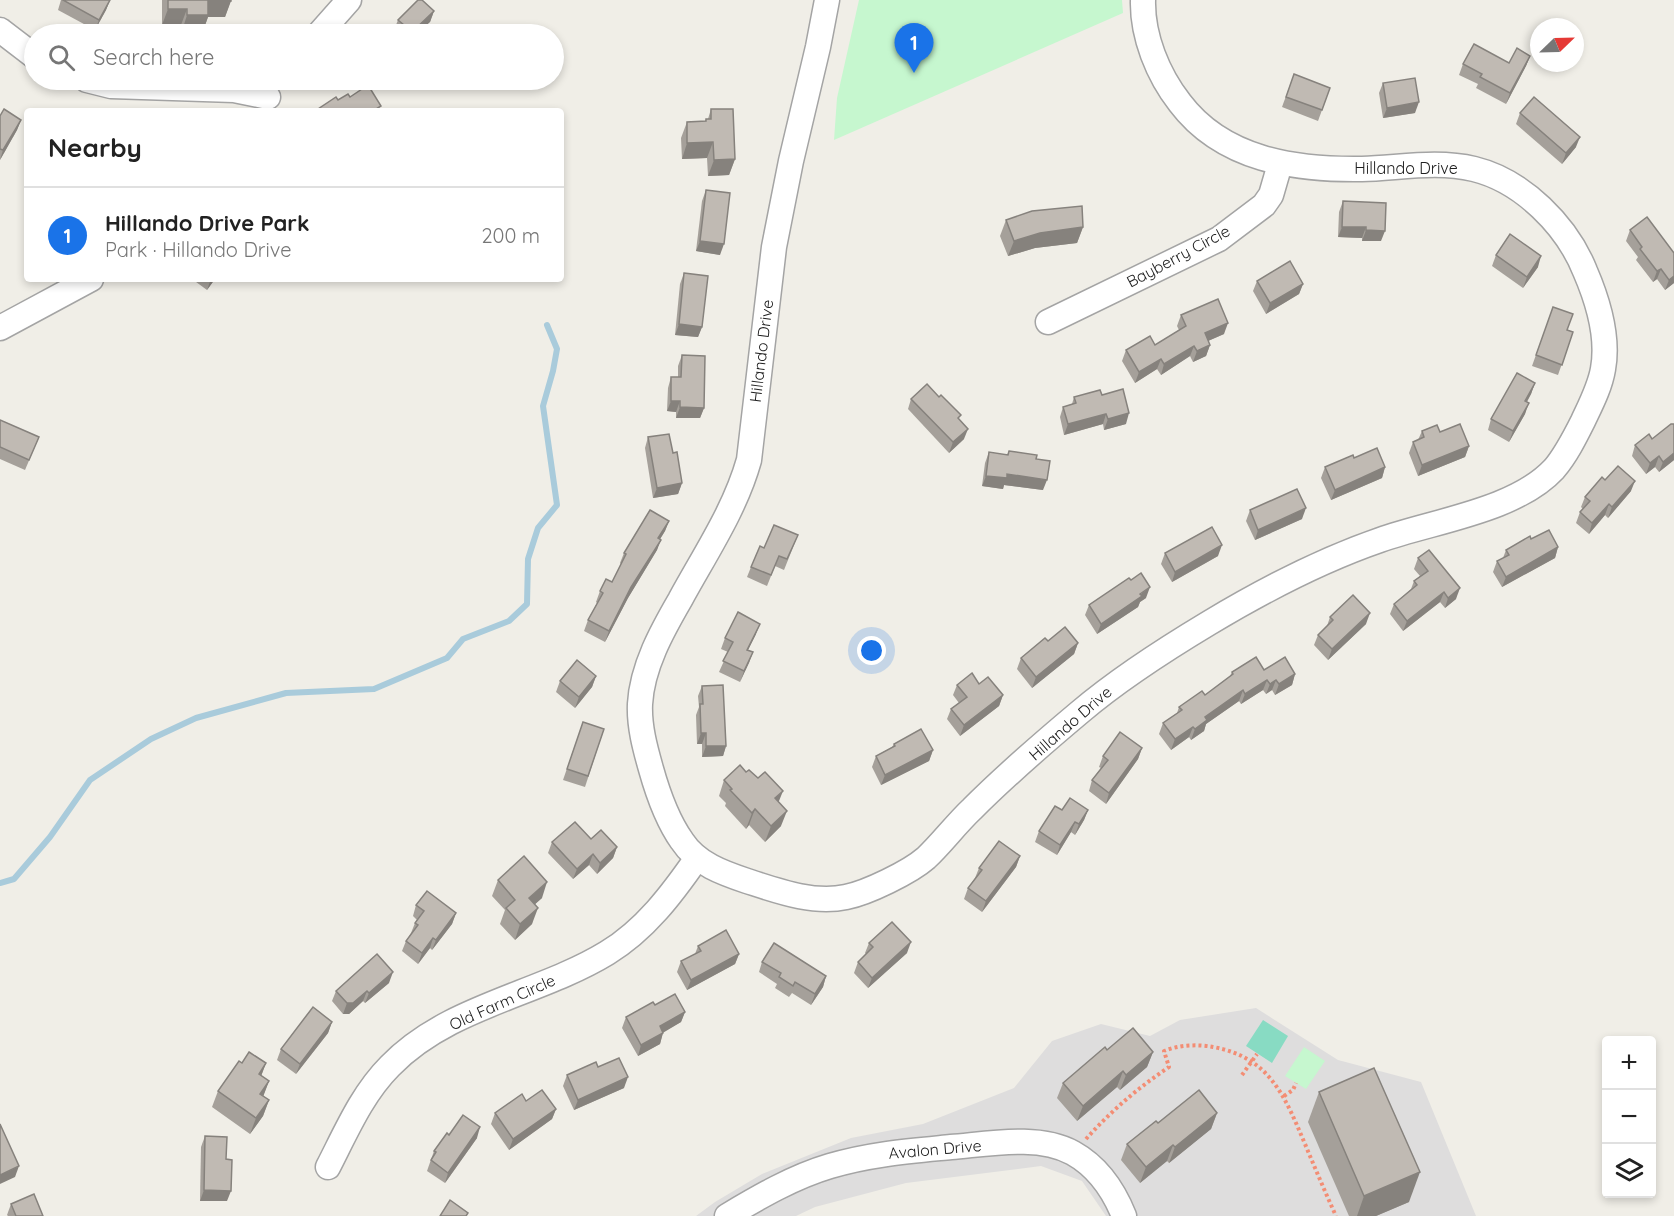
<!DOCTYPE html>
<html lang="en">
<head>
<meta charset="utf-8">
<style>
  body { margin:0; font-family:Quicksand,sans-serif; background:#f6f6f6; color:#222 }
  .controls { position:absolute; right:18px; bottom:18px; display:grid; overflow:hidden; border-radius:6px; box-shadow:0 3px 9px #0003 }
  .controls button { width:54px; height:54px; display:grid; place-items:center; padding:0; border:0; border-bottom:2px solid #e0e0e0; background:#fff; color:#222; font:30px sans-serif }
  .compass { position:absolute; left:1530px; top:18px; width:54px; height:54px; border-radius:50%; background:#fff; box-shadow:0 3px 9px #0003; rotate:67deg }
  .you { position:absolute; left:872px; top:651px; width:21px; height:21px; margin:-15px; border:4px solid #fff; border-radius:50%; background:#1a73e8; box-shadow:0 0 0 9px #1a73e833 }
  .badge { display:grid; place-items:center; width:39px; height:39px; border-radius:50%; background:#1a73e8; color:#fff; font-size:20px; font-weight:700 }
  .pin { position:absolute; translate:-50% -50px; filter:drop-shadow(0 2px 3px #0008) }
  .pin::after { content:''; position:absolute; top:32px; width:21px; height:18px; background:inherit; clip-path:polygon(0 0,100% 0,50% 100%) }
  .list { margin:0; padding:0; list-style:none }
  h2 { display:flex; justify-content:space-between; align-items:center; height:78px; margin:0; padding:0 24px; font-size:26px }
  h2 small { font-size:20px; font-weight:400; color:#767676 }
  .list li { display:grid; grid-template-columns:39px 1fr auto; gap:18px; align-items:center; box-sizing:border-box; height:96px; padding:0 24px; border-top:2px solid #e0e0e0 }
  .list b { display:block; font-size:22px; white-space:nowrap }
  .list p { margin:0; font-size:20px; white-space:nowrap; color:#767676 }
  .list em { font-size:20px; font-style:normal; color:#767676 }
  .icon { flex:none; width:33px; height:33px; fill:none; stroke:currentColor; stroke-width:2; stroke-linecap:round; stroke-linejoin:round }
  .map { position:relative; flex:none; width:1674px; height:1216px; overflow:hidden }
  .search { position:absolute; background:#fff; box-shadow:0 3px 9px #0003; left:24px; top:24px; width:540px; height:66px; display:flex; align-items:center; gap:15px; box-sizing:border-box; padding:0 21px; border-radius:33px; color:#767676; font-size:22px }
  .panel { position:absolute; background:#fff; box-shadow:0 3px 9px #0003; left:24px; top:108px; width:540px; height:174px; border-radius:6px }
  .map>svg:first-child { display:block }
  .residential { fill:#dedddd }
  .park { fill:#c6f7cf }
  .pitch { fill:#88dbc3 }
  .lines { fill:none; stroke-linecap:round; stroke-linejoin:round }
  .stream { stroke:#a9cbdb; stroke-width:6 }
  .minor-casing { stroke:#a4a4a4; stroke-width:27 }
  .path { stroke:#f38d74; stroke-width:4; stroke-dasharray:3 3; stroke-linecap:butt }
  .minor { stroke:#fff; stroke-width:24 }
  .wall { fill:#a5a09a }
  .shaded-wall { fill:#86827d }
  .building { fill:#c0bab3; stroke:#86827d; stroke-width:1.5 }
  .labels { text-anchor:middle; stroke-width:5; stroke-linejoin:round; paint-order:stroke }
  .street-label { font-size:16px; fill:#202020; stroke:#fff }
</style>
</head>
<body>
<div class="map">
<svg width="1674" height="1216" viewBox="0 0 1674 1216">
  <rect width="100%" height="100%" fill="#f0eee7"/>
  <!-- residential -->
  <path class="residential" d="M 1256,1008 L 1338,1060 L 1421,1082 L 1476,1216 L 1106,1216 L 1082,1181 L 1041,1166 L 906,1183 L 815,1207 L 796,1216 L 696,1216 L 715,1202 L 762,1174 L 851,1138 L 923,1124 L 1014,1088 L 1052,1041 L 1101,1024 L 1150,1036 L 1180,1020 Z"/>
  <!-- park -->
  <g class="park">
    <path d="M 859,0 L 1122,0 L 1123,13 L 834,140 L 837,98 Z"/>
    <path d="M 1304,1047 L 1325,1061 L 1306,1089 L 1285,1076 Z"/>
  </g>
  <!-- pitch -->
  <path class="pitch" d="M 1263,1020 L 1288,1036 L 1272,1063 L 1246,1046 Z"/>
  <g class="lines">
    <!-- stream -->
    <path class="stream" d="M 0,883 L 14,879 L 50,837 L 90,780 L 151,739 L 196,718 L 286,693 L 374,689 L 447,658 L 463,639 L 509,621 L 527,604 L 528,559 L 538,528 L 557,505 L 543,406 L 553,371 L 557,349 L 547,325"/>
    <!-- minor casing -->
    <g class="minor-casing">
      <g id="minor">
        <path d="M 827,0 L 818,47 L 791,161 L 774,247 L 749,460 C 735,510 705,554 680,600 C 662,631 642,667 640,704 C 639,726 645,748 651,769 C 658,794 667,820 682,841 C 697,864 723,873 747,881 C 778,891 813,904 846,897 C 867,893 910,872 926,858 C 942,843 956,824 972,809 C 1006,775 1043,743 1080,712 C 1120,678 1164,650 1209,623 C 1264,590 1319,561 1380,540 C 1433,521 1515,511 1554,469 C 1566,455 1575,437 1583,421 C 1591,404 1600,387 1603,369 C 1609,336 1598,301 1585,271 C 1567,226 1523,181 1474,169 C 1437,160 1399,168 1362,169 C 1295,170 1223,160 1180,103 C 1158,75 1142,36 1143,0"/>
        <path d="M 0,30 L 34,56"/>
        <path d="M 319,34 L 349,0"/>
        <path d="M 87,80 L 111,86 L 234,90 L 268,97"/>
        <path d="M 1048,322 L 1219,239 L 1264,205 L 1271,195 L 1280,164"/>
        <path d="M 0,328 L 91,279"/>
        <path d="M 328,1167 C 346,1132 362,1094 390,1066 C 448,1006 538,995 607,953 C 645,930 672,894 697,858"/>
        <path d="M 727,1216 C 759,1197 793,1177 830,1166 C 870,1154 910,1151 951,1147 C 988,1144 1039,1134 1073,1153 C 1098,1167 1114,1191 1124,1216"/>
      </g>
    </g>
    <!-- path -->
    <g class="path">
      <path d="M 1242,1075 L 1257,1054"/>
      <path d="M 1284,1096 L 1293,1090 L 1296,1083"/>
      <path d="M 1086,1139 C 1110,1112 1139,1087 1169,1067 L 1164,1051 C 1178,1045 1198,1044 1213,1047 C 1270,1057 1285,1097 1305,1144 C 1315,1168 1325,1192 1336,1216"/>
    </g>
    <!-- minor -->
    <use href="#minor" class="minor"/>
  </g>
  <!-- wall -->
  <g class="wall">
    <path d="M 61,0 L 110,0 L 106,10 L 95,30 L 58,10 Z"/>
    <path d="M 162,0 L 231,0 L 225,17 L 208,17 L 203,31 L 182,31 L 181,25 L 162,25 Z"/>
    <path d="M 434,11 L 430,22 L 396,33 L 394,30 L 398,20 Z"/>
    <path d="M 1530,56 L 1526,66 L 1506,104 L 1476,88 L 1478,84 L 1459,75 L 1463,64 L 1509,63 Z"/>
    <path d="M 1294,74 L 1330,88 L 1318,121 L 1282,107 Z"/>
    <path d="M 1383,83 L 1415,113 L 1383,118 L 1379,93 Z"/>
    <path d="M 711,109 L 735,159 L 729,175 L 708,176 L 707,158 L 682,159 L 681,138 L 687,122 L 705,121 L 706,119 L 708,119 Z"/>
    <path d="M 1520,113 L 1576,147 L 1562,164 L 1516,124 Z"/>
    <path d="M 0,116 L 21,120 L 17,130 L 0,160 Z"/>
    <path d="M 706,190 L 720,255 L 696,251 L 702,201 Z"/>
    <path d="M 1343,201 L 1381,241 L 1362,241 L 1362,238 L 1338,237 L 1339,212 Z"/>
    <path d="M 1006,220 L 1083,227 L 1077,243 L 1035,248 L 1008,256 L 1000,236 Z"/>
    <path d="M 1630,230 L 1674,253 L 1674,283 L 1665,290 L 1657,279 L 1653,282 L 1636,260 L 1638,257 L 1626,241 Z"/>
    <path d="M 1496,255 L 1538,267 L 1523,288 L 1492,266 Z"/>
    <path d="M 684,273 L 702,327 L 698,337 L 675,335 L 680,284 Z"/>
    <path d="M 192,279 L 215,279 L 207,290 Z"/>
    <path d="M 1257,281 L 1303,284 L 1299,294 L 1266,314 L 1253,291 Z"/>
    <path d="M 1553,307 L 1567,330 L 1573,332 L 1558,375 L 1532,366 Z"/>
    <path d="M 1181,315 L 1224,334 L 1208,341 L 1210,345 L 1206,356 L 1193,362 L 1190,356 L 1161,375 L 1157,369 L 1135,383 L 1122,361 L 1126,350 L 1155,345 L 1179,330 L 1177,326 Z"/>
    <path d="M 682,355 L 704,408 L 700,418 L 676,418 L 676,412 L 667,411 L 668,388 L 671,377 L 678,377 L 678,366 Z"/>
    <path d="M 1535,383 L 1531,394 L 1527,402 L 1525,414 L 1509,442 L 1488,430 L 1491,419 Z"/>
    <path d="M 1102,395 L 1126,424 L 1104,430 L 1103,424 L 1064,435 L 1060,417 L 1063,407 L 1072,404 L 1074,397 Z"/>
    <path d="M 911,399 L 959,420 L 964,439 L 949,453 L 908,409 Z"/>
    <path d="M 0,420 L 39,437 L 25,470 L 0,459 Z"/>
    <path d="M 1422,431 L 1440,432 L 1469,446 L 1465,457 L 1418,476 L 1409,453 L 1413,442 L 1418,440 Z"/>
    <path d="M 648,437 L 682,483 L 678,494 L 653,498 L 645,448 Z"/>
    <path d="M 1652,439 L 1674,460 L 1659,472 L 1655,467 L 1646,474 L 1632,456 L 1635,445 Z"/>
    <path d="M 1009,451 L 1036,459 L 1043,490 L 1004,485 L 1003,489 L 982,486 L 985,463 L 989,452 L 1007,455 Z"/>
    <path d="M 1354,458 L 1385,467 L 1382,478 L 1331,500 L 1321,478 L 1325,467 Z"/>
    <path d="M 1605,480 L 1631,491 L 1608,518 L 1605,515 L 1589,534 L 1576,523 L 1580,512 L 1583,509 L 1581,507 L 1585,497 Z"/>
    <path d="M 1250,510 L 1302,519 L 1255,540 L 1246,521 Z"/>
    <path d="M 669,521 L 665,531 L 660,539 L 657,550 L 628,598 L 605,642 L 584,631 L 588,620 L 597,603 L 596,602 L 600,591 L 612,582 L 621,564 L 620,563 L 624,553 Z"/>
    <path d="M 798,535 L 784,570 L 775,566 L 767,586 L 747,577 L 751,567 L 764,548 Z"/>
    <path d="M 1531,539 L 1558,547 L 1555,558 L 1502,587 L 1493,572 L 1497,561 L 1503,558 L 1506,550 Z"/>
    <path d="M 1165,553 L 1218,556 L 1172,582 L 1161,564 Z"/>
    <path d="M 1418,558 L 1456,599 L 1445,608 L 1440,602 L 1403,631 L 1390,614 L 1394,604 L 1411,589 L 1414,581 L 1420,576 L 1414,569 Z"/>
    <path d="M 1146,598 L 1140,602 L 1138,607 L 1097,634 L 1085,615 L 1089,605 Z"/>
    <path d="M 1330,617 L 1366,624 L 1328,660 L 1314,645 L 1318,635 L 1327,626 Z"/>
    <path d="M 756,634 L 748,650 L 753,652 L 740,682 L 719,672 L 728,652 L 721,649 L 725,638 Z"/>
    <path d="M 1048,641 L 1078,643 L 1074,654 L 1032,688 L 1017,669 L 1021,658 Z"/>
    <path d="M 1264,670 L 1295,674 L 1292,685 L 1275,695 L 1272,690 L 1266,694 L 1263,690 L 1241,704 L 1239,701 L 1206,724 L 1204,731 L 1191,740 L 1189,737 L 1171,750 L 1159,734 L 1163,723 L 1177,713 L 1179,707 L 1205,695 L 1230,676 L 1232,672 Z"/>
    <path d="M 596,676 L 592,687 L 575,708 L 556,692 L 560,681 Z"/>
    <path d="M 979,684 L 1003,695 L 999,706 L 960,736 L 947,719 L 951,709 L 959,703 L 953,695 L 957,685 Z"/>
    <path d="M 702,686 L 726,746 L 723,756 L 702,757 L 702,744 L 697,744 L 696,715 L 699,707 L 698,696 Z"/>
    <path d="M 583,722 L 604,729 L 585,787 L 563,780 Z"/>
    <path d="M 894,744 L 933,750 L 929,761 L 881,785 L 872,767 L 876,756 L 892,747 Z"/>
    <path d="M 1142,748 L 1138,759 L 1106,804 L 1089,791 L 1092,780 L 1101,768 L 1099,767 L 1103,756 Z"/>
    <path d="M 746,772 L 778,802 L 781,826 L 765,842 L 749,825 L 746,829 L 725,806 L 726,803 L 719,796 L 724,780 Z"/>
    <path d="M 1062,810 L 1088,810 L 1084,820 L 1075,835 L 1071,832 L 1057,855 L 1035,842 L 1039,831 Z"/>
    <path d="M 591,839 L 617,847 L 613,858 L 597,874 L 589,865 L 573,879 L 548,853 L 552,842 Z"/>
    <path d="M 1020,856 L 1016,867 L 982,912 L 964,899 L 968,888 L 975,878 L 979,868 Z"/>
    <path d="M 498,880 L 542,898 L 535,904 L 532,924 L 515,940 L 500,924 L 505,910 L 492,896 Z"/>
    <path d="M 416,905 L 456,913 L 452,924 L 432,950 L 430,948 L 418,964 L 402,951 L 406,941 L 411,933 L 415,923 L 417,920 L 413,916 Z"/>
    <path d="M 869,943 L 907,953 L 868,988 L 854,973 L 858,962 L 866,954 L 865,953 Z"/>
    <path d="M 698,946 L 739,954 L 735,964 L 687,990 L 677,972 L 681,961 L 695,954 Z"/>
    <path d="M 762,962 L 826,976 L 823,987 L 811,1005 L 792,993 L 789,997 L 775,988 L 777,984 L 759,972 Z"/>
    <path d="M 389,983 L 365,1003 L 363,1001 L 349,1014 L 343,1014 L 332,1001 L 336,991 Z"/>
    <path d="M 655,1005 L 685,1012 L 681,1022 L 663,1032 L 660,1044 L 638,1056 L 622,1028 L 626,1017 Z"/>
    <path d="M 332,1022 L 328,1033 L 296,1074 L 277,1060 L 281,1049 Z"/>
    <path d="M 1107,1050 L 1153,1052 L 1147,1067 L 1120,1090 L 1117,1087 L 1077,1121 L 1057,1098 L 1063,1083 Z"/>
    <path d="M 242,1063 L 266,1063 L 261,1076 L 269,1081 L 263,1096 L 269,1100 L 263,1116 L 250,1134 L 212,1107 L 218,1091 Z"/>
    <path d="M 598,1067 L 624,1088 L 574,1110 L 563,1086 L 567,1075 Z"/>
    <path d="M 1319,1092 L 1409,1202 L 1376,1216 L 1349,1216 L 1308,1122 Z"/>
    <path d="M 526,1101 L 556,1109 L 552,1119 L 509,1150 L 491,1124 L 495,1113 Z"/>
    <path d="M 1217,1113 L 1211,1129 L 1169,1163 L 1167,1161 L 1140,1183 L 1121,1160 L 1127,1144 Z"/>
    <path d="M 449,1135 L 477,1138 L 445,1183 L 427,1171 L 434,1151 Z"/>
    <path d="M 205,1136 L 226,1159 L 227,1201 L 200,1201 L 201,1147 Z"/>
    <path d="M 11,1204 L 43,1216 L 8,1216 L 7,1215 Z"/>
  </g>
  <!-- shaded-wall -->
  <g class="shaded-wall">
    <path d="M 110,0 L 106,10 L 95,30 L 99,20 Z"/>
    <path d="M 208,1 L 231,1 L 225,17 L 208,17 L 203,31 L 182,31 L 187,15 Z"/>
    <path d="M 168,9 L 187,9 L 181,25 L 162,25 Z"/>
    <path d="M 434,11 L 430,22 L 417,34 L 411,34 Z"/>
    <path d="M 1530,56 L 1526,66 L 1506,104 L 1510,93 Z"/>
    <path d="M 1419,102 L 1415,113 L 1383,118 L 1387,108 Z"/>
    <path d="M 21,120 L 17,130 L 0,160 L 3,150 Z"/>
    <path d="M 1580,137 L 1576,147 L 1562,164 L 1566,153 Z"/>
    <path d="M 713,142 L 707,158 L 682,159 L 687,143 Z"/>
    <path d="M 735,159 L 729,175 L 708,176 L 714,160 Z"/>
    <path d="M 1083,227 L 1077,243 L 1035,248 L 1008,256 L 1014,241 L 1040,233 Z"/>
    <path d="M 1342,227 L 1366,227 L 1362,238 L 1338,237 Z"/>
    <path d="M 1366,230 L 1385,231 L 1381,241 L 1362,241 Z"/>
    <path d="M 700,241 L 724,244 L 720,255 L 696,251 Z"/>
    <path d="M 1541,256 L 1538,267 L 1523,288 L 1527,277 Z"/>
    <path d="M 1661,269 L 1657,279 L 1653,282 L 1657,271 Z"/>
    <path d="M 1674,276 L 1674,283 L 1665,290 L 1669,280 Z"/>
    <path d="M 211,279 L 215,279 L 207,290 Z"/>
    <path d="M 1303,284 L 1299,294 L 1266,314 L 1270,303 Z"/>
    <path d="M 1228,323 L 1224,334 L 1201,344 L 1205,333 Z"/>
    <path d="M 679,324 L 702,327 L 698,337 L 675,335 Z"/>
    <path d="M 1210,345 L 1206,356 L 1193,362 L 1197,351 Z"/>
    <path d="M 1194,346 L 1190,356 L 1161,375 L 1164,364 Z"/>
    <path d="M 1161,359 L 1157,369 L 1135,383 L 1139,372 Z"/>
    <path d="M 1535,383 L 1531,394 L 1521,412 L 1525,401 Z"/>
    <path d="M 671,401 L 680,401 L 676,412 L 667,411 Z"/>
    <path d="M 1529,403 L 1525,414 L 1509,442 L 1513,431 Z"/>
    <path d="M 680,407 L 704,408 L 700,418 L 676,418 Z"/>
    <path d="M 1129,413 L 1126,424 L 1104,430 L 1108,419 Z"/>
    <path d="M 1106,414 L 1103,424 L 1064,435 L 1068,424 Z"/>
    <path d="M 968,429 L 964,439 L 949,453 L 953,442 Z"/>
    <path d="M 1469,446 L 1465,457 L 1418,476 L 1422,465 Z"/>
    <path d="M 1674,453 L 1674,460 L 1659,472 L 1663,462 Z"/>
    <path d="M 1659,456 L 1655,467 L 1646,474 L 1650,463 Z"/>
    <path d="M 1385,467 L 1382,478 L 1331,500 L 1335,490 Z"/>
    <path d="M 1007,474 L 1047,480 L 1043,490 L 1004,485 L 1003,489 L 982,486 L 986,476 Z"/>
    <path d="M 1635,481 L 1631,491 L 1608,518 L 1612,507 Z"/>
    <path d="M 682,483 L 678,494 L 653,498 L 657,488 Z"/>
    <path d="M 1609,504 L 1605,515 L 1589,534 L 1592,523 Z"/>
    <path d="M 1306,508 L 1302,519 L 1255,540 L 1258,530 Z"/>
    <path d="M 669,521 L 665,531 L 654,549 L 658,538 Z"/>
    <path d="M 661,540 L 657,550 L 628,598 L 605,642 L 609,631 L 631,587 Z"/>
    <path d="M 1222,545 L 1218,556 L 1172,582 L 1175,572 Z"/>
    <path d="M 1558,547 L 1555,558 L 1502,587 L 1506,577 Z"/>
    <path d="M 1150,587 L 1146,598 L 1140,602 L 1138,607 L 1097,634 L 1101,624 Z"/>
    <path d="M 1460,588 L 1456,599 L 1445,608 L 1448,598 Z"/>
    <path d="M 1444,592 L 1440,602 L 1403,631 L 1407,621 Z"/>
    <path d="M 1370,613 L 1366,624 L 1328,660 L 1332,649 Z"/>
    <path d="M 760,624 L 756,634 L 743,660 L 747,650 Z"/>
    <path d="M 1078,643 L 1074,654 L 1032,688 L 1036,677 Z"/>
    <path d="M 753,652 L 749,663 L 740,682 L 744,671 Z"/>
    <path d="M 1295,674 L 1292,685 L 1275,695 L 1279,684 Z"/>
    <path d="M 596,676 L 592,687 L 575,708 L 579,697 Z"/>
    <path d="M 1267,680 L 1263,690 L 1241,704 L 1245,694 Z"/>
    <path d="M 1276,680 L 1272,690 L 1266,694 L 1270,684 Z"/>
    <path d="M 1243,690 L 1239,701 L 1206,724 L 1204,731 L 1191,740 L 1195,729 L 1205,717 Z"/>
    <path d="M 1003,695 L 999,706 L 960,736 L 964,725 Z"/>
    <path d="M 1193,727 L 1189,737 L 1171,750 L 1175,739 Z"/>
    <path d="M 701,733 L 706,733 L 702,744 L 697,744 Z"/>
    <path d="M 706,746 L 726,746 L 723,756 L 702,757 Z"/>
    <path d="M 1142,748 L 1138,759 L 1106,804 L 1109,793 Z"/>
    <path d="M 933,750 L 929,761 L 881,785 L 885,775 Z"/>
    <path d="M 783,791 L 777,806 L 775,798 Z"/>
    <path d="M 755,809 L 749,825 L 746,829 L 752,813 Z"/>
    <path d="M 1088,810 L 1084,820 L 1075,835 L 1079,824 Z"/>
    <path d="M 787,811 L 781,826 L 765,842 L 771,826 Z"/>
    <path d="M 1075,822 L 1071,832 L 1057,855 L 1060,845 Z"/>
    <path d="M 617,847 L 613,858 L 597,874 L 600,863 Z"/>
    <path d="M 593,854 L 589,865 L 573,879 L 577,869 Z"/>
    <path d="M 1020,856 L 1016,867 L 982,912 L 986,901 Z"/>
    <path d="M 547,882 L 542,898 L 524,914 L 529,898 Z"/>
    <path d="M 538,908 L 532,924 L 515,940 L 520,924 Z"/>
    <path d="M 456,913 L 452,924 L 432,950 L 436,940 Z"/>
    <path d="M 433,938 L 430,948 L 418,964 L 422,953 Z"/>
    <path d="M 911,942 L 907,953 L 868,988 L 872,978 Z"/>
    <path d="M 739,954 L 735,964 L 687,990 L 691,980 Z"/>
    <path d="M 393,972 L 389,983 L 365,1003 L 369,993 Z"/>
    <path d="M 826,976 L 823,987 L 811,1005 L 815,994 Z"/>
    <path d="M 367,991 L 363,1001 L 349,1014 L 343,1014 L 347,1003 Z"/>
    <path d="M 685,1012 L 681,1022 L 656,1037 L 660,1026 Z"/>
    <path d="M 332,1022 L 328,1033 L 296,1074 L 300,1064 Z"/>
    <path d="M 663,1033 L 660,1044 L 638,1056 L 641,1045 Z"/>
    <path d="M 1153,1052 L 1147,1067 L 1120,1090 L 1126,1075 Z"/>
    <path d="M 266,1063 L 260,1079 L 259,1074 Z"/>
    <path d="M 1123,1071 L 1117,1087 L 1077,1121 L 1083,1106 Z"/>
    <path d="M 628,1077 L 624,1088 L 574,1110 L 578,1100 Z"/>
    <path d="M 269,1081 L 263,1097 L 260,1094 Z"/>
    <path d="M 269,1100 L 263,1116 L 250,1134 L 256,1118 Z"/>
    <path d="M 556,1109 L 552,1119 L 509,1150 L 513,1139 Z"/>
    <path d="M 1217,1113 L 1211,1129 L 1169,1163 L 1175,1147 Z"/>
    <path d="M 480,1127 L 477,1138 L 445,1183 L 448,1173 Z"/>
    <path d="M 1173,1145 L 1167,1161 L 1140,1183 L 1146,1167 Z"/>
    <path d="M 19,1166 L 15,1177 L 0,1184 L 0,1175 Z"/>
    <path d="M 1420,1172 L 1409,1202 L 1376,1216 L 1357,1216 L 1364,1196 Z"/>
    <path d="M 204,1190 L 231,1191 L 227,1201 L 200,1201 Z"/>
  </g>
  <!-- building -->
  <g class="building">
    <path d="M 63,0 L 110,0 L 99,20 Z"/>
    <path d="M 168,0 L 231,0 L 231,1 L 208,1 L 208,15 L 187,15 L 187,9 L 168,9 Z"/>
    <path d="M 418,0 L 422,0 L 434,11 L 411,33 L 413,34 L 394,34 L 404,25 L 398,20 Z"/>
    <path d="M 1474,44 L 1509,63 L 1517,48 L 1530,56 L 1510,93 L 1480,77 L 1482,74 L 1463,64 Z"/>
    <path d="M 1294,74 L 1330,88 L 1322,110 L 1286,97 Z"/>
    <path d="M 1415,78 L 1419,102 L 1387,108 L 1383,83 Z"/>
    <path d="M 368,85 L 381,106 L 373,111 L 315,111 L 336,97 L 338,100 L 348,94 L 350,97 Z"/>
    <path d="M 1534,97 L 1580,137 L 1566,153 L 1520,113 Z"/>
    <path d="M 4,109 L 21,120 L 3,150 L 0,149 L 0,116 Z"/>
    <path d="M 711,109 L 733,109 L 735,159 L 714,160 L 713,142 L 687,143 L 687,122 L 706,121 L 706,119 L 711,119 Z"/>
    <path d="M 706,190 L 730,193 L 724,244 L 700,241 Z"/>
    <path d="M 1343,201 L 1386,203 L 1385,231 L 1366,230 L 1366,227 L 1342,227 Z"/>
    <path d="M 1082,206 L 1083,227 L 1040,233 L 1014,241 L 1006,220 L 1032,211 Z"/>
    <path d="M 1647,217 L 1674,253 L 1674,276 L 1669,280 L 1661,269 L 1657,271 L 1640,249 L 1642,247 L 1630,230 Z"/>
    <path d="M 1510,234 L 1541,256 L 1527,277 L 1496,255 Z"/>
    <path d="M 1290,261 L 1303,284 L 1270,303 L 1257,281 Z"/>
    <path d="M 684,273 L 708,276 L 702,327 L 679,324 Z"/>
    <path d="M 1218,299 L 1228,323 L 1205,333 L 1210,345 L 1197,351 L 1194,346 L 1164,364 L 1161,359 L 1139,372 L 1126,350 L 1150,336 L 1155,345 L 1186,326 L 1181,315 Z"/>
    <path d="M 1553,307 L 1573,314 L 1567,330 L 1573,332 L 1562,365 L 1536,355 Z"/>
    <path d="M 682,355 L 705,356 L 704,408 L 680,407 L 680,401 L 671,401 L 671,377 L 681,377 Z"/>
    <path d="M 1517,373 L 1535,383 L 1525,401 L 1529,403 L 1513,431 L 1491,419 Z"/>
    <path d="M 927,384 L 939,397 L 941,395 L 961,415 L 958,418 L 968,429 L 953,442 L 911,399 Z"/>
    <path d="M 1123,389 L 1129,413 L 1108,419 L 1106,414 L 1068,424 L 1063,407 L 1076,403 L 1074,397 L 1100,390 L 1102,395 Z"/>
    <path d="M 0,420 L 39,437 L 29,460 L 0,447 Z"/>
    <path d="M 1460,424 L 1469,446 L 1422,465 L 1413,442 L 1424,437 L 1422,431 L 1437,425 L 1440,432 Z"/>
    <path d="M 1671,424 L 1674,424 L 1674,453 L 1663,462 L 1659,456 L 1650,463 L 1635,445 L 1649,434 L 1652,439 Z"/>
    <path d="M 669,434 L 673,453 L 677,452 L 682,483 L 657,488 L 648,437 Z"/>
    <path d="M 1377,448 L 1385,467 L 1335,490 L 1325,467 L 1353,455 L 1354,458 Z"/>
    <path d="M 1009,451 L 1037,455 L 1036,459 L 1050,461 L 1047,480 L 1007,474 L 1007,478 L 986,476 L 989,452 L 1008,455 Z"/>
    <path d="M 1618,466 L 1635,481 L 1612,507 L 1609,504 L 1592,523 L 1580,512 L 1590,501 L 1585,497 L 1602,477 L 1605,480 Z"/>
    <path d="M 1297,489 L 1306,508 L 1258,530 L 1250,510 Z"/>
    <path d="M 650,510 L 669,521 L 658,538 L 661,540 L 631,587 L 609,631 L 588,620 L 603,593 L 600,591 L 606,579 L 612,582 L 626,554 L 624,553 Z"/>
    <path d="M 774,525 L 798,535 L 787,559 L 779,556 L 771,575 L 751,567 L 760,546 L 764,548 Z"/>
    <path d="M 1212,527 L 1222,545 L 1175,572 L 1165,553 Z"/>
    <path d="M 1549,530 L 1558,547 L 1506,577 L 1497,561 L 1509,555 L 1506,550 L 1530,536 L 1531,539 Z"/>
    <path d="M 1429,550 L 1460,588 L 1448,598 L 1444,592 L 1407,621 L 1394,604 L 1417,585 L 1414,581 L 1428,571 L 1418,558 Z"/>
    <path d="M 1141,573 L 1150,587 L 1140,594 L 1142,596 L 1101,624 L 1089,605 L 1129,578 L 1131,580 Z"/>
    <path d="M 1353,595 L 1370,613 L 1332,649 L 1318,635 L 1333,620 L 1330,617 Z"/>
    <path d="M 738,612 L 760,624 L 747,650 L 753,652 L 744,671 L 723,661 L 733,642 L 725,638 Z"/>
    <path d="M 1065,627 L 1078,643 L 1036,677 L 1021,658 L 1045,638 L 1048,641 Z"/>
    <path d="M 1256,657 L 1264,670 L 1285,657 L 1295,674 L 1279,684 L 1276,680 L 1270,684 L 1267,680 L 1245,694 L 1243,690 L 1205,717 L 1207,720 L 1195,729 L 1193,727 L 1175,739 L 1163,723 L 1182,710 L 1179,707 L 1202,691 L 1205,695 L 1233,674 L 1232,672 Z"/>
    <path d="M 577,660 L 596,676 L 579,697 L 560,681 Z"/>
    <path d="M 972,673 L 979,684 L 988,677 L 1003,695 L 964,725 L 951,709 L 967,697 L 957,685 Z"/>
    <path d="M 723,685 L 726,746 L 706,746 L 706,733 L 701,733 L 700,704 L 703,704 L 702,686 Z"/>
    <path d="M 583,722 L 604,729 L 588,776 L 567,769 Z"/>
    <path d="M 921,729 L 933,750 L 885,775 L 876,756 L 895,746 L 894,744 Z"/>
    <path d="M 1120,732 L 1142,748 L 1109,793 L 1092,780 L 1108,760 L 1103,756 Z"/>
    <path d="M 740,765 L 746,772 L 749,770 L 758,778 L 765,772 L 783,791 L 775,798 L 787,811 L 771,826 L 755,809 L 752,813 L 730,790 L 732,789 L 724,780 Z"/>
    <path d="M 1070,798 L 1088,810 L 1079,824 L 1075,822 L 1060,845 L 1039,831 L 1055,806 L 1062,810 Z"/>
    <path d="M 575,822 L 591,839 L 601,830 L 617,847 L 600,863 L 593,854 L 577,869 L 552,842 Z"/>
    <path d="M 999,841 L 1020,856 L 986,901 L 968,888 L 982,870 L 979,868 Z"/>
    <path d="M 524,856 L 547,882 L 529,898 L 538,908 L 520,924 L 506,908 L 515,900 L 498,880 Z"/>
    <path d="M 427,891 L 456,913 L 436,940 L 433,938 L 422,953 L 406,941 L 418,925 L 415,923 L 424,911 L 416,905 Z"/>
    <path d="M 892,922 L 911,942 L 872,978 L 858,962 L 873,947 L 869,943 Z"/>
    <path d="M 726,930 L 739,954 L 691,980 L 681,961 L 701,951 L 698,946 Z"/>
    <path d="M 774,943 L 826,976 L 815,994 L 795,982 L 793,986 L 779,977 L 781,973 L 762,962 Z"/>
    <path d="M 377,954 L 393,972 L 369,993 L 367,991 L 353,1003 L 347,1003 L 336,991 Z"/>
    <path d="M 675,994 L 685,1012 L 660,1026 L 663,1033 L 641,1045 L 626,1017 L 653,1002 L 655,1005 Z"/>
    <path d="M 313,1007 L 332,1022 L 300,1064 L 281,1049 Z"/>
    <path d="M 1133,1028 L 1153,1052 L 1126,1075 L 1123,1071 L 1083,1106 L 1063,1083 L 1105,1047 L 1107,1050 Z"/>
    <path d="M 249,1052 L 266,1063 L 259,1074 L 269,1081 L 260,1094 L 269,1100 L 256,1118 L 218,1091 L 239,1061 L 242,1063 Z"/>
    <path d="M 619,1058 L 628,1077 L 578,1100 L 567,1075 L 596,1062 L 598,1067 Z"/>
    <path d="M 1374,1068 L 1420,1172 L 1364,1196 L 1319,1092 Z"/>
    <path d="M 542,1090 L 556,1109 L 513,1139 L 495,1113 L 522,1094 L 526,1101 Z"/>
    <path d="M 1199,1090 L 1217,1113 L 1175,1147 L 1173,1145 L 1146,1167 L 1127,1144 L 1156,1121 L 1158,1123 Z"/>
    <path d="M 463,1115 L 480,1127 L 448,1173 L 431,1160 L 436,1152 L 434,1151 L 447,1133 L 449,1135 Z"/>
    <path d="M 0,1124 L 19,1166 L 0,1175 Z"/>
    <path d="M 205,1136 L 227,1137 L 226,1159 L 232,1160 L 231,1191 L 204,1190 Z"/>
    <path d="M 34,1194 L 43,1216 L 16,1216 L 11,1204 Z"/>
    <path d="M 450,1200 L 468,1213 L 466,1216 L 440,1216 Z"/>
  </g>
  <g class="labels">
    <!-- street labels -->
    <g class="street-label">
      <text x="1406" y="174">Hillando Drive</text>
      <text transform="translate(1178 256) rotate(-28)" y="6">Bayberry Circle</text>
      <text transform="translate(761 351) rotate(-83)" y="6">Hillando Drive</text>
      <text transform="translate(1070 723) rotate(-41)" y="6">Hillando Drive</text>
      <text transform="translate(502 1002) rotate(-24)" y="6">Old Farm Circle</text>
      <text transform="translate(935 1149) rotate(-5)" y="6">Avalon Drive</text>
    </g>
  </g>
</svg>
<div class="controls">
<button>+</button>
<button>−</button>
<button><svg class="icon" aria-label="layers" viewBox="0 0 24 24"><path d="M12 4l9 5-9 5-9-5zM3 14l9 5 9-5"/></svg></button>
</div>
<svg class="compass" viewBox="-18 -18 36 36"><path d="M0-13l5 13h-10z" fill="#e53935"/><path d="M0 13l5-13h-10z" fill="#767676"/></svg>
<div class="you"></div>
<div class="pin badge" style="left:914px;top:73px">1</div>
<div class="search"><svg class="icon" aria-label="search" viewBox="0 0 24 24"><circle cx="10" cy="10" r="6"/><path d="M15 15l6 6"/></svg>Search here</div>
<section class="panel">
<h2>Nearby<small></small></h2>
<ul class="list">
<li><span class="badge">1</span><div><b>Hillando Drive Park</b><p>Park · Hillando Drive</p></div><em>200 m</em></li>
</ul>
</section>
</div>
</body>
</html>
